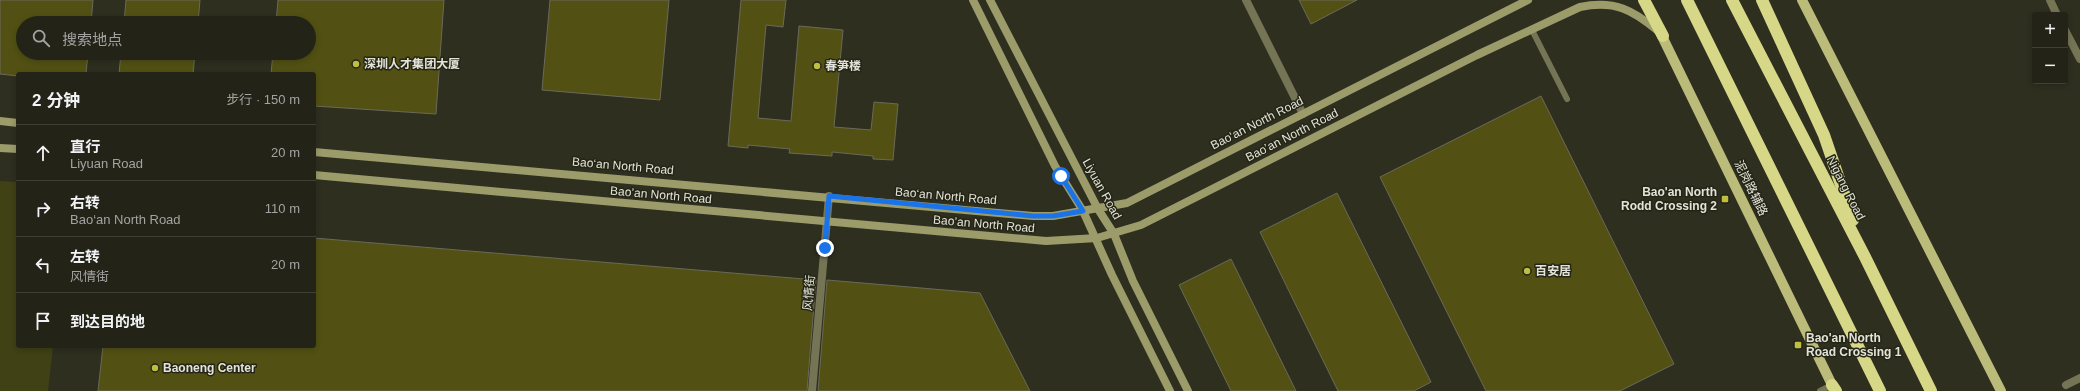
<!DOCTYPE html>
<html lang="zh">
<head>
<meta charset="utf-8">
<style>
  body { margin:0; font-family:Helvetica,"Noto Sans SC",sans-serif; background:#2f2f25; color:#f1f3f6 }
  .controls { position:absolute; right:12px; top:12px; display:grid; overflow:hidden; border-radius:4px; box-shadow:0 2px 6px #0003 }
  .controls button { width:36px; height:36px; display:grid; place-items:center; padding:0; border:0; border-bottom:1px solid #404037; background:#232318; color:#f1f3f6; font:20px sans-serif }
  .stop { position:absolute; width:12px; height:12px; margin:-9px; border:3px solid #1a73e8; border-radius:50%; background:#fff }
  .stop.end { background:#1a73e8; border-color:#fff; box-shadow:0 1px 4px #0008 }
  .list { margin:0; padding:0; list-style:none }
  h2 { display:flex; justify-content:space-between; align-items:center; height:52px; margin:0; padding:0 16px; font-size:17px }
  h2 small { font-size:13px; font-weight:400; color:#a3a4a2 }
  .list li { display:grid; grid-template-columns:26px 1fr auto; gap:12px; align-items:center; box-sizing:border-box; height:56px; padding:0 16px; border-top:1px solid #404037 }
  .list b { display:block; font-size:15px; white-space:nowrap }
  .list p { margin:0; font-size:13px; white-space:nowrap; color:#a3a4a2 }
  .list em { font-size:13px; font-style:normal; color:#a3a4a2 }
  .icon { flex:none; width:22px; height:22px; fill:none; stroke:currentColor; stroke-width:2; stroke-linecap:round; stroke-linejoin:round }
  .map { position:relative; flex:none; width:2080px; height:391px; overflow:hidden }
  .search { position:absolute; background:#232318; box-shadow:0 2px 6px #0003; left:16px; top:16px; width:300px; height:44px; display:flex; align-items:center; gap:10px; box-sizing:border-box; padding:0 14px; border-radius:22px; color:#a3a4a2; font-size:15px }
  .panel { position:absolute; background:#232318; box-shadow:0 2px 6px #0003; left:16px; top:72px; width:300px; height:276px; border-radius:4px }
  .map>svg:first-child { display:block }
  .green { fill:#414116 }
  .building { fill:#525113; stroke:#6a6a59 }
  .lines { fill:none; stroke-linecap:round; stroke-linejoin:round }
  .lane { stroke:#757556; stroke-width:6 }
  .street { stroke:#757556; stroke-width:8 }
  .secondary { stroke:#9c9c6b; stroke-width:8 }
  .primary { stroke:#bbbb7a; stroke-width:10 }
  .highway { stroke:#d7d788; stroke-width:12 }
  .route { stroke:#1a73e8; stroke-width:5 }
  .poi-dot { fill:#c0be40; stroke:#252516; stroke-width:1.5 }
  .labels { text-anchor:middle; stroke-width:3; stroke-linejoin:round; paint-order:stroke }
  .poi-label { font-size:12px; font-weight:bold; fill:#e3e3d9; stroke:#252516; text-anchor:start }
  .street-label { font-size:12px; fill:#e3e3d9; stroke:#252516 }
</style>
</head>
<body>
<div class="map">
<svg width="2080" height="391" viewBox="0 0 2080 391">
  <rect width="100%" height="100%" fill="#2f2f20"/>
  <!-- green -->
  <path class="green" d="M 0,181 L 18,182 L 18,346 L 53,346 L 48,391 L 0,391 Z"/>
  <!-- building -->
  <g class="building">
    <path d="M 0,0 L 93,0 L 91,23 L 23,23 L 23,53 L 88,53 L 86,74 L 18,74 L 18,76 L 0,74 Z"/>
    <path d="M 126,0 L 200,0 L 198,23 L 124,23 Z"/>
    <path d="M 278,0 L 444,0 L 436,114 L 314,106 L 314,74 L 271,74 L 273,53 L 309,53 L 309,23 L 276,23 Z"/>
    <path d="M 550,0 L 669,0 L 660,100 L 542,90 Z"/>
    <path d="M 741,0 L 786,0 L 783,27 L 766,25 L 758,118 L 791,121 L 799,26 L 843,30 L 834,127 L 871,130 L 874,102 L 898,104 L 893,160 L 873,159 L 873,156 L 832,152 L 832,156 L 789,153 L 790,149 L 748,145 L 748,148 L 728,146 Z"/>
    <path d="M 1299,0 L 1357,0 L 1311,24 Z"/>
    <path d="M 121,53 L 195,53 L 193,74 L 119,74 Z"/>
    <path d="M 1541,96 L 1674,364 L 1620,391 L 1486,391 L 1380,177 Z"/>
    <path d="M 1337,193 L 1431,382 L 1414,391 L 1338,391 L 1260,232 Z"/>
    <path d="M 314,238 L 816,280 L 807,391 L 98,391 L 103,346 L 314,346 Z"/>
    <path d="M 1231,259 L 1296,391 L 1231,391 L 1179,285 Z"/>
    <path d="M 827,280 L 980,293 L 1030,391 L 818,391 Z"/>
  </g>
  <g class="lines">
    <!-- lane -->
    <g class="lane">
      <path d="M 1532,30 L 1567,99"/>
      <path d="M 1820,391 L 1832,385"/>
    </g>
    <!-- street -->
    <g class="street">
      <path d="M 1246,0 L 1303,114"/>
      <path d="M 2050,0 L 2057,15"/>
      <path d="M 2065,30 L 2080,59"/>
      <path d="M 2066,385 L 2080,378"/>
      <path d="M 812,391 L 829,196"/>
    </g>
    <!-- secondary -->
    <g class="secondary">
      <path d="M 973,0 L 1055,166 L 1083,211 L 1112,275 L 1170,391"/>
      <path d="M 990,0 L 1098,209 L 1114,234 L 1133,281 L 1188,391"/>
      <path d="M 0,121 L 18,123"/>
      <path d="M 0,148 L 18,149"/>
      <path d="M 314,152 L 1033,216 L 1053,216 L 1127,203 L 1528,0"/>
      <path d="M 314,175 L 1046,241 L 1097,238 L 1141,225 L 1477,55 L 1580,7 C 1615,0 1633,10 1658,31"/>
    </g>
    <!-- primary -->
    <g class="primary">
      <path d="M 1802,0 L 2001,391"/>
      <path d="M 1659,30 L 1835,391"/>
    </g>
    <!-- highway -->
    <g class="highway">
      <path d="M 1644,0 L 1663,36"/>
      <path d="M 1687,0 L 1880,391"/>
      <path d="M 1732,0 L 1865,257 L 1931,391"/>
      <path d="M 1762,0 L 1824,135 L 1853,220"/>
      <path d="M 1832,385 L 1836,391"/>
    </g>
  </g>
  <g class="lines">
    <!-- route -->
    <path class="route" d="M 825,248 L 829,196 L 1033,216 L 1053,216 L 1083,211 L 1061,176"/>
  </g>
  <!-- markers -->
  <g class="poi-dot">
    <circle cx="356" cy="64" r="4"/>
    <circle cx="817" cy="66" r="4"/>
    <rect x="1721" y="195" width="8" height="8" rx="2"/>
    <circle cx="1527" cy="271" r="4"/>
    <rect x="1794" y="341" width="8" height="8" rx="2"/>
    <circle cx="155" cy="368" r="4"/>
  </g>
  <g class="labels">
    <!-- poi labels -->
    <g class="poi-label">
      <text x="364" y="68">深圳人才集团大厦</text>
      <text x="825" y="70">春笋楼</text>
      <text x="1717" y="196" text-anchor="end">Bao'an North<tspan x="1717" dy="14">Rodd Crossing 2</tspan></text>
      <text x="1535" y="275">百安居</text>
      <text x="1806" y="342">Bao'an North<tspan x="1806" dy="14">Road Crossing 1</tspan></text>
      <text x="163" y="372">Baoneng Center</text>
    </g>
    <!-- street labels -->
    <g class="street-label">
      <text transform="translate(1257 123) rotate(-27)" y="4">Bao‘an North Road</text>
      <text transform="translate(1292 135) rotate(-27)" y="4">Bao’an North Road</text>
      <text transform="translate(623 166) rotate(5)" y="4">Bao‘an North Road</text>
      <text transform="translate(1751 188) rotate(64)" y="4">泥岗路辅路</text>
      <text transform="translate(1846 188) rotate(63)" y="4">Nigang Road</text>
      <text transform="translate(1102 189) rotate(61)" y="4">Liyuan Road</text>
      <text transform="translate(661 195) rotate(5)" y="4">Bao’an North Road</text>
      <text transform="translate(946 196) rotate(5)" y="4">Bao‘an North Road</text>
      <text transform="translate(984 224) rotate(5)" y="4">Bao’an North Road</text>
      <text transform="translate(809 293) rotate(-85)" y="4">风情街</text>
    </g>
  </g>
</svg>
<div class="controls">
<button>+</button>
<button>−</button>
</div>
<div class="stop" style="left:1061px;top:176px"></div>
<div class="stop end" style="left:825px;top:248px"></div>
<div class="search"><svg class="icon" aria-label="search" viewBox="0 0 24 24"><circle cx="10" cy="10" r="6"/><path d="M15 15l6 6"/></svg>搜索地点</div>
<section class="panel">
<h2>2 分钟<small>步行 · 150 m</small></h2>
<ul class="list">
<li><svg class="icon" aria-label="ahead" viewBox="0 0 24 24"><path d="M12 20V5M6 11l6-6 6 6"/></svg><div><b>直行</b><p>Liyuan Road</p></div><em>20 m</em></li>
<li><svg class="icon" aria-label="right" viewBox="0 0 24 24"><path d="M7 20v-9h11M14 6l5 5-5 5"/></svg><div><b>右转</b><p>Bao‘an North Road</p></div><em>110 m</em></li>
<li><svg class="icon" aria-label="left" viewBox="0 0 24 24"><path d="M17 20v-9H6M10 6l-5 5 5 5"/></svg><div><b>左转</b><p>风情街</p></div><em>20 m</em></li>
<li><svg class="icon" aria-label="arrive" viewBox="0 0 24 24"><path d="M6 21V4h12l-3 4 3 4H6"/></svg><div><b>到达目的地</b></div></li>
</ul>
</section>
</div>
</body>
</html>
